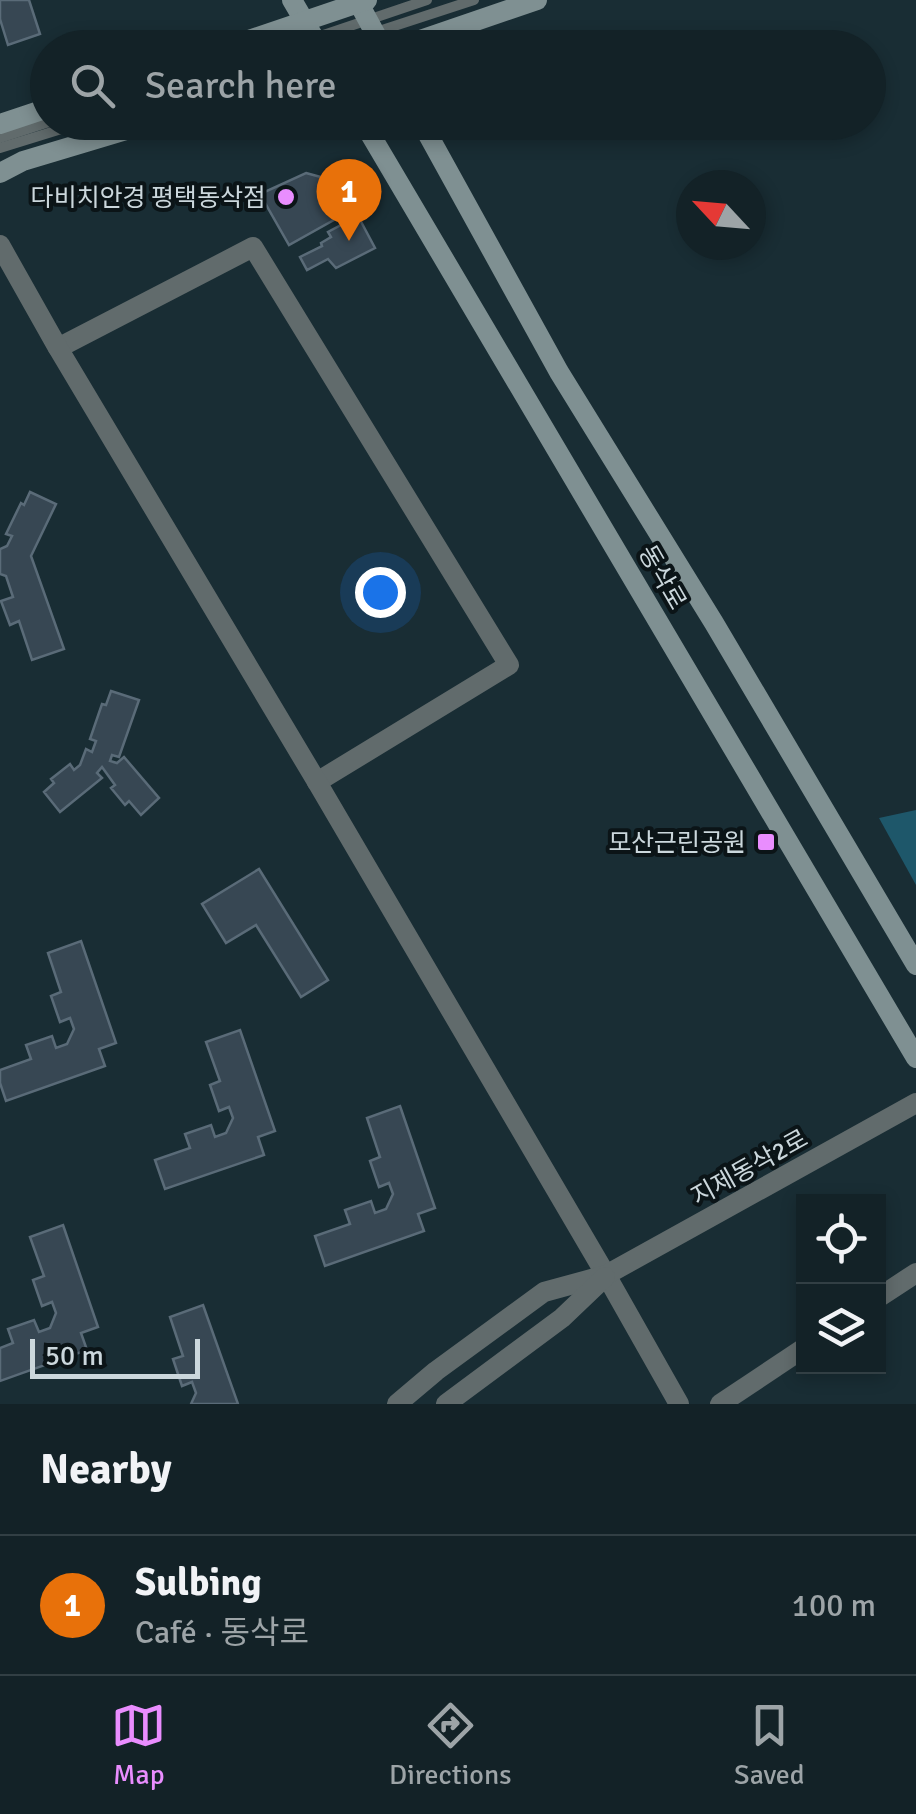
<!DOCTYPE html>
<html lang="en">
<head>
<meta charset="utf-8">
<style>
  body { margin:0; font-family:Signika,"Noto Sans KR",sans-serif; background:#1c2a2f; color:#f1f3f6 }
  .controls { position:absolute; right:30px; bottom:30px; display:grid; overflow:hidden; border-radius:0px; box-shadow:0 5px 15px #0003 }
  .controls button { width:90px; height:90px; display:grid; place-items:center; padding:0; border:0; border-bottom:2px solid #323f44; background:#132227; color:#f1f3f6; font:50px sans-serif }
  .compass { position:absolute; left:676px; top:170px; width:90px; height:90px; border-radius:50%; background:#132227; box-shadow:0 5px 15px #0003; rotate:296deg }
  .scale { position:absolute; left:30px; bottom:25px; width:170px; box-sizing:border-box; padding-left:10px; border:5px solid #cbd7dc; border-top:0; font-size:28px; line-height:35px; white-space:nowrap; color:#cbd7dc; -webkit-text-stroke:8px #0b1417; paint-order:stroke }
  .you { position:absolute; left:380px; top:592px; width:35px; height:35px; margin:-25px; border:8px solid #fff; border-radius:50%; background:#1a73e8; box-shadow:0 0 0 15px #1a73e833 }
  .badge { display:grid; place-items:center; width:65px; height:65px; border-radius:50%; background:#e98dfe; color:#fff; font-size:32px; font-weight:700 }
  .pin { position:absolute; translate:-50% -82px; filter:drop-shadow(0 2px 5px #0008) }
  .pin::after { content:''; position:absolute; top:52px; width:35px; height:30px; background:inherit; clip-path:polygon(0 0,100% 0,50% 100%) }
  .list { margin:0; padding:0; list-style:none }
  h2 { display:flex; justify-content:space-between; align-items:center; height:130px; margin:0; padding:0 40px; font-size:42px }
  h2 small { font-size:32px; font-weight:400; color:#9da4a7 }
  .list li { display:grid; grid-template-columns:65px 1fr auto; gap:30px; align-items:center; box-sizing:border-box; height:140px; padding:0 40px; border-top:2px solid #323f44 }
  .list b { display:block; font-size:38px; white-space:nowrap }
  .list p { margin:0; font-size:32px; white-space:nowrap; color:#9da4a7 }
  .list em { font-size:32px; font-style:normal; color:#9da4a7 }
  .icon { flex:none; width:55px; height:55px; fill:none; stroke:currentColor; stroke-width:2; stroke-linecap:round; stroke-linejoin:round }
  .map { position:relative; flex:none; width:916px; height:1404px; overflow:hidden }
  .search { position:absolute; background:#132227; box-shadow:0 5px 15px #0003; left:30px; right:30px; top:30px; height:110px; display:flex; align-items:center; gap:25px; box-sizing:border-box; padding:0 35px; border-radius:55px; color:#9da4a7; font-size:38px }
  .sheet { height:270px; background:#132227 }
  nav { display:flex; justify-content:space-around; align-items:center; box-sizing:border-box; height:140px; border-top:2px solid #323f44; background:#132227; font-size:28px; color:#9da4a7 }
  nav a { display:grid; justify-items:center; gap:5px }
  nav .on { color:#e98dfe }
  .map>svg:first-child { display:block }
  .green { fill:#1e576a }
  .building { fill:#374753; stroke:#5a6b78; stroke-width:2.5 }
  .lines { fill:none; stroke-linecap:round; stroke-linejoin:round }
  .service { stroke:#616b6c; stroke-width:10 }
  .minor { stroke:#616b6c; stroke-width:20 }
  .tertiary { stroke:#616b6c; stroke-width:20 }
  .secondary { stroke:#7f9092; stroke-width:20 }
  .poi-dot { fill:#e98dfe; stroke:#0b1417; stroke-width:4 }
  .labels { text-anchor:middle; stroke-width:8; stroke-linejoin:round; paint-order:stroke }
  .poi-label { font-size:25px; fill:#cbd7dc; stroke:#0b1417; text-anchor:end }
  .street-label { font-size:25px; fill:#cbd7dc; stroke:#0b1417 }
</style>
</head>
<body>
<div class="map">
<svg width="916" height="1404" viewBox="0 0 916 1404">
  <rect width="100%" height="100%" fill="#192d34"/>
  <!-- green -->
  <path class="green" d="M 916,810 L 916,885 L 879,818 Z"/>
  <!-- building -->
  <g class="building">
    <path d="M 0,0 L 29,0 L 40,34 L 8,45 L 0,19 Z"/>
    <path d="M 306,173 L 343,183 L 357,207 L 289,245 L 260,194 Z"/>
    <path d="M 358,216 L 375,248 L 336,268 L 328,259 L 307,270 L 300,257 L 322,246 L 321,243 L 331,237 L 328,232 Z"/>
    <path d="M 30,492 L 56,504 L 31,556 L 64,649 L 32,660 L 19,621 L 10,625 L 1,601 L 13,597 L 6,576 L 0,574 L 0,549 L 7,546 L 12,536 L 6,534 L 21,503 L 24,505 Z"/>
    <path d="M 111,691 L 139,700 L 119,757 L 112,755 L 110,761 L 117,763 L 124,757 L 159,798 L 141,815 L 129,801 L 125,805 L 111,788 L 115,785 L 102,767 L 97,773 L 102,778 L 60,812 L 44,792 L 54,783 L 51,779 L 70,764 L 74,770 L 80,765 L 86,749 L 92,752 L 96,741 L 90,739 L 102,704 L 106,705 Z"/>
    <path d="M 259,869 L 328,980 L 301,997 L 256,925 L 226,943 L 202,904 Z"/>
    <path d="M 81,941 L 116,1043 L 99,1049 L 105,1066 L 6,1101 L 0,1083 L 0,1070 L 31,1059 L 26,1045 L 52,1036 L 56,1048 L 67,1044 L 74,1029 L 70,1018 L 60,1022 L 51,996 L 61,992 L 48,953 Z"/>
    <path d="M 240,1030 L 275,1131 L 258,1137 L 264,1155 L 165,1189 L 155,1160 L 190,1148 L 185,1134 L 211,1125 L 215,1137 L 226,1133 L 233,1118 L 229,1107 L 219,1111 L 210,1085 L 220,1081 L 206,1042 Z"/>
    <path d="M 400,1106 L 435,1208 L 418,1214 L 424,1231 L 325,1266 L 315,1236 L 350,1224 L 345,1210 L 371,1201 L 375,1213 L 386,1209 L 393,1194 L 389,1183 L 379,1187 L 370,1161 L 380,1157 L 367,1118 Z"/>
    <path d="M 63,1225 L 98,1327 L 81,1333 L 87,1350 L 0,1381 L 0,1348 L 13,1343 L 8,1329 L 34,1320 L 39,1332 L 50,1328 L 56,1313 L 52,1302 L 42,1306 L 33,1280 L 44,1276 L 30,1237 Z"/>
    <path d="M 203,1305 L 238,1404 L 191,1404 L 196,1393 L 192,1382 L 182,1386 L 173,1359 L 183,1356 L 170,1317 Z"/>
  </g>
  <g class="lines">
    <!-- service -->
    <g class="service">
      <path d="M 285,48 L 427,0"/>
      <path d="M 327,48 L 474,0"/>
      <path d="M 0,138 L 49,122"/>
      <path d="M 0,148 L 84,122"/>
    </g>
    <!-- minor -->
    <g class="minor">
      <path d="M 58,348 L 253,247 L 509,665 L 317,782"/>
      <path d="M 606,1275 L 679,1404"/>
      <path d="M 878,1298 L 916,1273"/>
      <path d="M 720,1404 L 804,1348"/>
    </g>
    <!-- tertiary -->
    <g class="tertiary">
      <path d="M 0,245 L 58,348 L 317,782 L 606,1275"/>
      <path d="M 397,1404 L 436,1371 L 544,1292 L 606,1275 L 916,1103"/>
      <path d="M 446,1404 L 562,1318 L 605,1277"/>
    </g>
    <!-- secondary -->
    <g class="secondary">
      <path d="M 292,0 L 320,48"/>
      <path d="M 357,0 L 383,48"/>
      <path d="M 225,48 L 367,0"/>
      <path d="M 397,48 L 537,0"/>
      <path d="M 363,122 L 916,1058"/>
      <path d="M 421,122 L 559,372 L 714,623 L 916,965"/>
      <path d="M 0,124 L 48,108"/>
      <path d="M 0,173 L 23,161 L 153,122"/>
    </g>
  </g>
  <!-- markers -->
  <g class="poi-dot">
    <circle cx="286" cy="197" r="10"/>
    <rect x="756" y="832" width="20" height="20" rx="5"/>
  </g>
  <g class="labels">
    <!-- poi labels -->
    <g class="poi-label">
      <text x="266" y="206">다비치안경 평택동삭점</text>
      <text x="746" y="851">모산근린공원</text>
    </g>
    <!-- street labels -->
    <g class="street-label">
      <text transform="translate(663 577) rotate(60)" y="9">동삭로</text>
      <text transform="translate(749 1167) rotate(-29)" y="9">지제동삭2로</text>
    </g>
  </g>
</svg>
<div class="controls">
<button><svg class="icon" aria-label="locate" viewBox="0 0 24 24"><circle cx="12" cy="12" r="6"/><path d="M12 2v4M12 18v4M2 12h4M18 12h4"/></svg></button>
<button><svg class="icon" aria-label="layers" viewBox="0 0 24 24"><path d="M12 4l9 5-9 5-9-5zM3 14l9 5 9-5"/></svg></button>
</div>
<svg class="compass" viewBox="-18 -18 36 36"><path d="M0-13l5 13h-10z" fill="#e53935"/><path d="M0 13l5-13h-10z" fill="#9da4a7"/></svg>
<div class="scale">50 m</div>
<div class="you"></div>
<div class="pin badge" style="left:349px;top:241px;background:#e8710a">1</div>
<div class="search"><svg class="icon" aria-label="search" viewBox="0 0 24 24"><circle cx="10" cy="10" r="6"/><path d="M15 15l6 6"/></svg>Search here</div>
</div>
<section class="sheet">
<h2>Nearby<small></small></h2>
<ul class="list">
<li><span class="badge" style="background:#e8710a">1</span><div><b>Sulbing</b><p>Café · 동삭로</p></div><em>100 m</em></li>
</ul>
</section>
<nav>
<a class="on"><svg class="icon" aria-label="map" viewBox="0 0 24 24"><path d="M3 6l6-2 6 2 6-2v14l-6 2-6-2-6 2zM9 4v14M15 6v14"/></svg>Map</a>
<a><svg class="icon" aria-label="directions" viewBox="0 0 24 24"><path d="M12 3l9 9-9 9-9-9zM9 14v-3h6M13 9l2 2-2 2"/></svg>Directions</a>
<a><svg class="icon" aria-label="saved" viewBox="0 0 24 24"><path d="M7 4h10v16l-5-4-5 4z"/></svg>Saved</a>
</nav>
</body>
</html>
